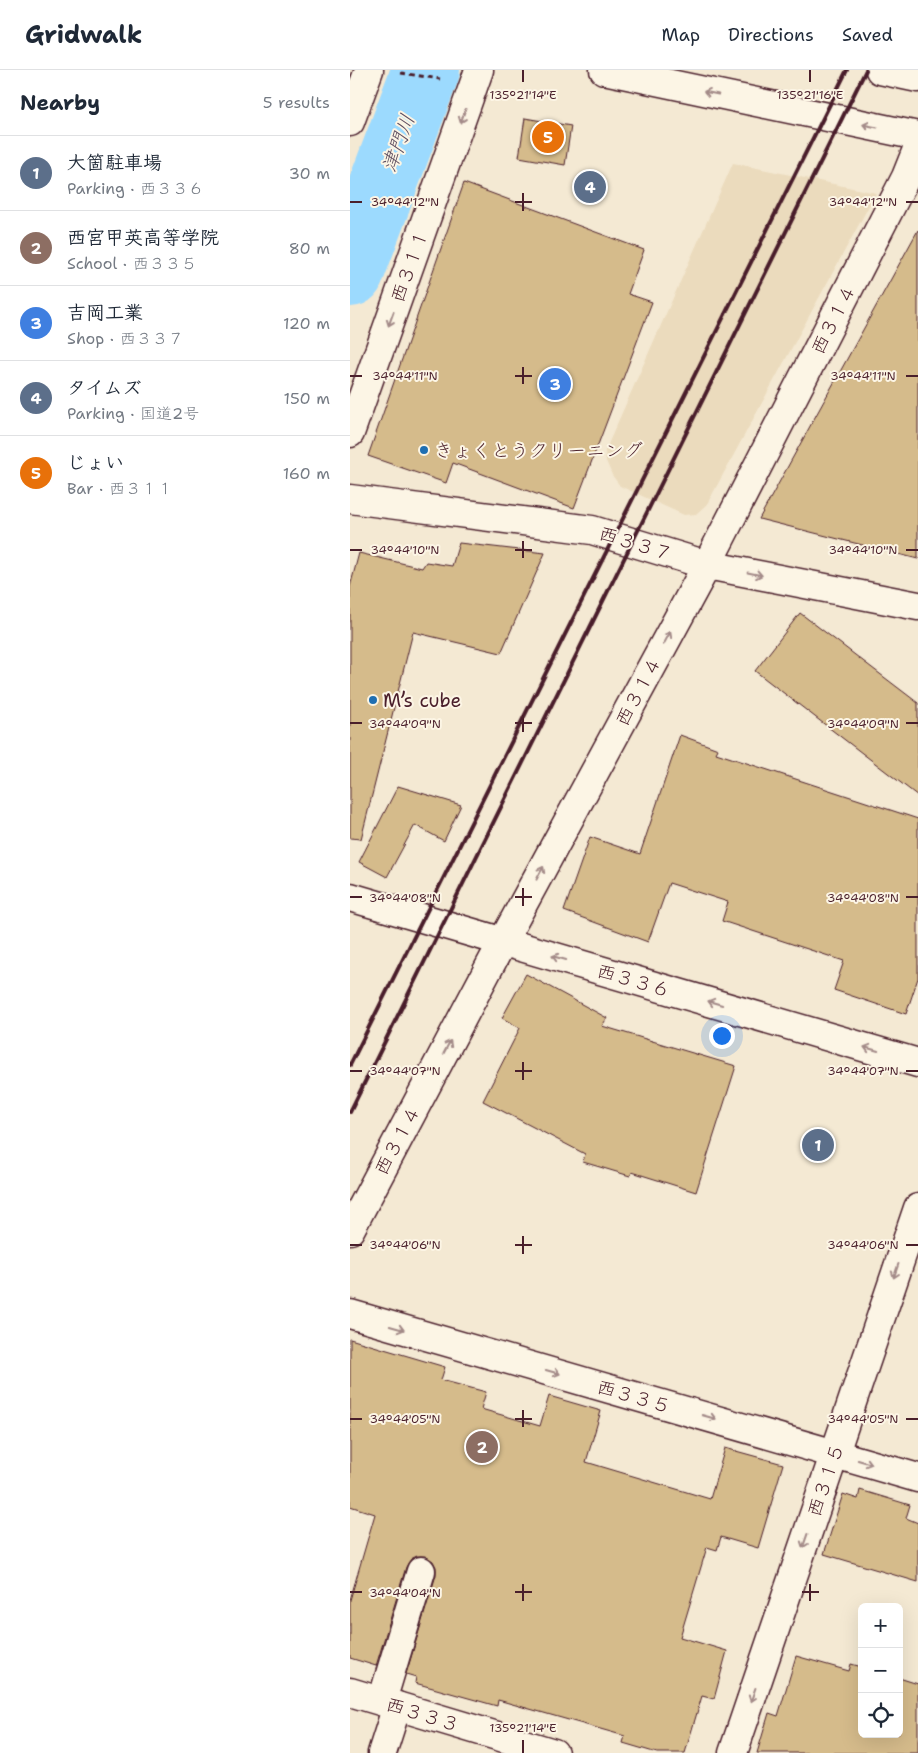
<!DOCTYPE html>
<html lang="en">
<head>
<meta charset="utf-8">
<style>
  body { margin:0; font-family:"Shantell Sans","Klee One",sans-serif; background:#f6f6f7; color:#1f2937 }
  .controls { position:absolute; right:15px; bottom:15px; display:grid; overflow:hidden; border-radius:8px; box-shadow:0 5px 20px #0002 }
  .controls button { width:45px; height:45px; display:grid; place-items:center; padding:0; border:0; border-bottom:1px solid #e0e1e3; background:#fff; color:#1f2937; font:25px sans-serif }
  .you { position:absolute; left:371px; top:965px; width:18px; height:18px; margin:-12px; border:4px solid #fff; border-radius:50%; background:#1a73e8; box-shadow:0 0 0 8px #1a73e833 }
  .badge { display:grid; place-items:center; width:32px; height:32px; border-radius:50%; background:#7c3aed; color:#fff; font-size:16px; font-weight:700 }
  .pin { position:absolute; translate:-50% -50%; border:2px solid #fff; box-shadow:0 1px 5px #0006 }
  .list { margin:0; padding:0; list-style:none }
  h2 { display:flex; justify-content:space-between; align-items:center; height:65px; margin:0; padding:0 20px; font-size:21px }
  h2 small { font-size:16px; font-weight:400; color:#747a83 }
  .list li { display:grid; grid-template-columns:32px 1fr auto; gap:15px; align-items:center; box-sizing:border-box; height:75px; padding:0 20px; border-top:1px solid #e0e1e3 }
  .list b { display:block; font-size:19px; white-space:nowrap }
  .list p { margin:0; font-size:16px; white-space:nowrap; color:#747a83 }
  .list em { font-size:16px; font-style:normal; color:#747a83 }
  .icon { flex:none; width:28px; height:28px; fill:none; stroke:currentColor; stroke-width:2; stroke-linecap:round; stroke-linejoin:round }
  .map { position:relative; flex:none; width:568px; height:1683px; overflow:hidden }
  header { display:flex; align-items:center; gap:30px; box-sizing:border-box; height:70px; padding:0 25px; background:#fff; border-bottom:1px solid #e0e1e3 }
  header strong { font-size:24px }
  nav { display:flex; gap:28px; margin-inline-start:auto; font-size:18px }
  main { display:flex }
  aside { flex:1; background:#fff }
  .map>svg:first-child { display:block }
  .built { fill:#ebdbbd }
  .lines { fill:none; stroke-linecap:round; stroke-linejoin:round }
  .river { stroke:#9cdafe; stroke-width:68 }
  .building { fill:#d5bb8b; stroke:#4a1f2b }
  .minor-casing { stroke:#4a1f2b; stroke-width:31 }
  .highway-casing { stroke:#4a1f2b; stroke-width:31 }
  .path { stroke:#4a1f2b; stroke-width:3; stroke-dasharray:5 4; stroke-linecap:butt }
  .minor { stroke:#fcf5e5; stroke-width:28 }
  .highway { stroke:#fcf5e5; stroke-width:28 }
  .rail { stroke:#4a1f2b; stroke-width:4 }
  .oneway { stroke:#a38a88 }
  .ticks { fill:none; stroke:#4a1f2b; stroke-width:2 }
  .poi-dot { fill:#1f6fb2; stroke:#fcf5e5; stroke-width:2 }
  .labels { text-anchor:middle; stroke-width:4; stroke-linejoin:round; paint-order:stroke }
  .street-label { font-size:19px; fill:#4a1f2b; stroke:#fcf5e5 }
  .poi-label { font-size:19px; fill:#4a1f2b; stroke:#fcf5e5; text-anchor:start }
  .water-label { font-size:20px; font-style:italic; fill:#5e4e60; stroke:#fcf5e5 }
  .ticks-label { font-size:12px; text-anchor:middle; fill:#4a1f2b; stroke:#fcf5e5; stroke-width:4; stroke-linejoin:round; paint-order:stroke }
</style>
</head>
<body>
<header>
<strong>Gridwalk</strong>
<nav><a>Map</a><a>Directions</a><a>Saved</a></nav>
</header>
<main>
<aside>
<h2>Nearby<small>5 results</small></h2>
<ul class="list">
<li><span class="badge" style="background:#5c6f8a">1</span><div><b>大箇駐車場</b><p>Parking · 西３３６</p></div><em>30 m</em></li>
<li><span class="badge" style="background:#8d6e63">2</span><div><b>西宮甲英高等学院</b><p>School · 西３３５</p></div><em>80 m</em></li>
<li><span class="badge" style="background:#3f7fe0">3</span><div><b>吉岡工業</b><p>Shop · 西３３７</p></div><em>120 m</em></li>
<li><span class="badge" style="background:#5c6f8a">4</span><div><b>タイムズ</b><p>Parking · 国道2号</p></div><em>150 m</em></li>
<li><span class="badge" style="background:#e8710a">5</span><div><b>じょい</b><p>Bar · 西３１１</p></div><em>160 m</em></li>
</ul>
</aside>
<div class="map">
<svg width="568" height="1683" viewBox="0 0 568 1683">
  <rect width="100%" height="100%" fill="#f4e9d3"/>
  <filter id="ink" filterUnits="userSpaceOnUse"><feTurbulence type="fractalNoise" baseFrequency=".02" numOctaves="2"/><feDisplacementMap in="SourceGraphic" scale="10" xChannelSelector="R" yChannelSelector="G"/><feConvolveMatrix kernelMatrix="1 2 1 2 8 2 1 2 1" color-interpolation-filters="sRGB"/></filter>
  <g filter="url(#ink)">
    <!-- built -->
    <path class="built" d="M 383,93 L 526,123 L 357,434 L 346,444 L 334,445 L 270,416 L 262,405 L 256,391 L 255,381 Z"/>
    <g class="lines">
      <!-- river -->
      <path class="river" d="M 0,203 L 76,0"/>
    </g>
    <!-- building -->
    <g class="building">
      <path d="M 175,48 L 221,56 L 215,95 L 169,87 Z"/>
      <path d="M 114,113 L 294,180 L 278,224 L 302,232 L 224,438 L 103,393 L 96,413 L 18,386 Z"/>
      <path d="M 568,160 L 568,489 L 409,449 Z"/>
      <path d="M 109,473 L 195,483 L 151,583 L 63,562 L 11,769 L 0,768 L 0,517 L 9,483 L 72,498 L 76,492 L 102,496 Z"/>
      <path d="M 450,543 L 568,633 L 568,726 L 405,601 Z"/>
      <path d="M 330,665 L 368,679 L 366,683 L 568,749 L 568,908 L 556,944 L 484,920 L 494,891 L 372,851 L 378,832 L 319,813 L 298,872 L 214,841 L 240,767 L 290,784 Z"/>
      <path d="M 48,716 L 111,735 L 94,771 L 65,755 L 37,807 L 9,792 Z"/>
      <path d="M 176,904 L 257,948 L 252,956 L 386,996 L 346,1122 L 282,1102 L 280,1106 L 233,1092 L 235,1084 L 133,1031 L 170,958 L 152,948 Z"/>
      <path d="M 0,1269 L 95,1297 L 91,1310 L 136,1322 L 131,1339 L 190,1356 L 199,1326 L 251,1341 L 236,1392 L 360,1429 L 375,1378 L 433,1394 L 408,1478 L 371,1467 L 367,1480 L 357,1477 L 330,1567 L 377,1581 L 364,1629 L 352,1626 L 335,1683 L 307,1683 L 273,1673 L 275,1666 L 148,1630 L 147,1636 L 65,1613 L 66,1607 L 56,1604 L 86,1505 L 86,1497 L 83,1491 L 75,1486 L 67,1486 L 61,1489 L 56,1497 L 26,1596 L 0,1588 L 0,1530 L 25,1444 L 0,1436 Z"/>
      <path d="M 510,1420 L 560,1435 L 556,1448 L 568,1453 L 568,1512 L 474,1484 L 493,1424 L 508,1429 Z"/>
      <path d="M 446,1586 L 499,1601 L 501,1594 L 512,1597 L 512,1664 L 549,1664 L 549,1608 L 568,1614 L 568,1683 L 407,1683 L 419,1643 L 428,1646 Z"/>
    </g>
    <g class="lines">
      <!-- minor casing -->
      <g class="minor-casing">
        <g id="minor">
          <path d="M 0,52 L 19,0"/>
          <path d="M 0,363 L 129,0"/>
          <path d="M 0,429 L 242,460 L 357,495 L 568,536"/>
          <path d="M 0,827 L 568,993"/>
          <path d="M 0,1160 L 153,871 L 357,495 L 556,107 L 568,77"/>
          <path d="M 0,1244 L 568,1408"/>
          <path d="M 0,1622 L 204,1683"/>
          <path d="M 32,1631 L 71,1501"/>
          <path d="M 32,1683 L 47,1636"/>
          <path d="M 383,1683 L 568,1138"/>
        </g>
      </g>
      <!-- highway casing -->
      <g class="highway-casing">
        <g id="highway">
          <path d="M 254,0 L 568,66"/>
          <path d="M 530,0 L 568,8"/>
        </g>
      </g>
      <!-- path -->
      <path class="path" d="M 51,3 L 90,9"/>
      <!-- minor -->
      <use href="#minor" class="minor"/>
      <!-- highway -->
      <use href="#highway" class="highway"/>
      <!-- rail -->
      <g class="rail">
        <path d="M 0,995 L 497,0"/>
        <path d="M 0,1042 L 516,0"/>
      </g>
    </g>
    <!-- one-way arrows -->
    <defs><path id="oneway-shaft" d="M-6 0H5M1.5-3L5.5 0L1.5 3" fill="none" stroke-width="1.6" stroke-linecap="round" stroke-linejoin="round" transform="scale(1.25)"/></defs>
    <g class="oneway">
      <use href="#oneway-shaft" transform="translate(361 23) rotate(-168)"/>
      <use href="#oneway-shaft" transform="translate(113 46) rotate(110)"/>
      <use href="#oneway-shaft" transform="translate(520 56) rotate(-168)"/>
      <use href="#oneway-shaft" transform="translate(41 249) rotate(110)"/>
      <use href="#oneway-shaft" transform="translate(405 504) rotate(11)"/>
      <use href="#oneway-shaft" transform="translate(317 568) rotate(-62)"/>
      <use href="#oneway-shaft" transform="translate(190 803) rotate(-62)"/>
      <use href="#oneway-shaft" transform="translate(209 888) rotate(-164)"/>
      <use href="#oneway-shaft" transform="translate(365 933) rotate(-164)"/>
      <use href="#oneway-shaft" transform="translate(97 977) rotate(-62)"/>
      <use href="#oneway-shaft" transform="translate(521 979) rotate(-164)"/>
      <use href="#oneway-shaft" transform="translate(546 1201) rotate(109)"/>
      <use href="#oneway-shaft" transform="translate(47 1258) rotate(16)"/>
      <use href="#oneway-shaft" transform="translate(203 1302) rotate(16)"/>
      <use href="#oneway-shaft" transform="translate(359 1347) rotate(16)"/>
      <use href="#oneway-shaft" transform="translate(515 1392) rotate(16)"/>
      <use href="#oneway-shaft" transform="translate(455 1471) rotate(109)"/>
      <use href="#oneway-shaft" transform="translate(403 1625) rotate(109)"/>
    </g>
  </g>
  <!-- ticks -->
  <path class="ticks" d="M 173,0 L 173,12M 460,0 L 460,12M 173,123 L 173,141M 0,132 L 12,132M 165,132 L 182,132M 556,132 L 568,132M 173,297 L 173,314M 0,306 L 12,306M 165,306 L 182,306M 556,306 L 568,306M 173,471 L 173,488M 0,480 L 12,480M 165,480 L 182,480M 556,480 L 568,480M 173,645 L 173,662M 0,653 L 12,653M 165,653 L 182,653M 556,653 L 568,653M 173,818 L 173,836M 0,827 L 12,827M 165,827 L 182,827M 556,827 L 568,827M 173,992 L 173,1010M 0,1001 L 12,1001M 165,1001 L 182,1001M 556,1001 L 568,1001M 173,1166 L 173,1184M 0,1175 L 12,1175M 165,1175 L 182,1175M 556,1175 L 568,1175M 173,1340 L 173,1357M 0,1349 L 12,1349M 165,1349 L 182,1349M 556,1349 L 568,1349M 173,1514 L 173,1531M 460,1514 L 460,1531M 0,1522 L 12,1522M 165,1522 L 182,1522M 452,1522 L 469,1522M 173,1670 L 173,1683"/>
  <!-- markers -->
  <g class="poi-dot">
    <circle cx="74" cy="380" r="5"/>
    <circle cx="23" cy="630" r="5"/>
  </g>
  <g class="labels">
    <!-- street labels -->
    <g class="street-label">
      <text transform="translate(59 196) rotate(-70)" y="7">西３１１</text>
      <text transform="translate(483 249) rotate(-63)" y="7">西３１４</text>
      <text transform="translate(286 473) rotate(17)" y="7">西３３７</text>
      <text transform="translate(288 621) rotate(-62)" y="7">西３１４</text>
      <text transform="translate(284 910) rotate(16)" y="7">西３３６</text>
      <text transform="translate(47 1070) rotate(-62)" y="7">西３１４</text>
      <text transform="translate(284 1326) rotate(16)" y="7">西３３５</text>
      <text transform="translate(475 1410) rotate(-71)" y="7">西３１５</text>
      <text transform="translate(73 1644) rotate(17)" y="7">西３３３</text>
    </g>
    <!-- poi labels -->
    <g class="poi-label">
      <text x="84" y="387">きょくとうクリーニング</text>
      <text x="33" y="637">M’s cube</text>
    </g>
    <!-- water labels -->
    <g class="water-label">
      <text transform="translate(48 73) rotate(-70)" y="7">津門川</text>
    </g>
  </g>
  <g class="ticks-label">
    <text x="173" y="29">135°21'14"E</text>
    <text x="460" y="29">135°21'16"E</text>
    <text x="55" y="136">34°44'12"N</text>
    <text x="513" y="136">34°44'12"N</text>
    <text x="55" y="310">34°44'11"N</text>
    <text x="513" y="310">34°44'11"N</text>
    <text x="55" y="484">34°44'10"N</text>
    <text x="513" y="484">34°44'10"N</text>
    <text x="55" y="658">34°44'09"N</text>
    <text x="513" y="658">34°44'09"N</text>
    <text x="55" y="832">34°44'08"N</text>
    <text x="513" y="832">34°44'08"N</text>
    <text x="55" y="1005">34°44'07"N</text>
    <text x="513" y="1005">34°44'07"N</text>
    <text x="55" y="1179">34°44'06"N</text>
    <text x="513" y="1179">34°44'06"N</text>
    <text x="55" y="1353">34°44'05"N</text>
    <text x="513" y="1353">34°44'05"N</text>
    <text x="55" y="1527">34°44'04"N</text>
    <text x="173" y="1662">135°21'14"E</text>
  </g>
</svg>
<div class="controls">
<button>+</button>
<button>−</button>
<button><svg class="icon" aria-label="locate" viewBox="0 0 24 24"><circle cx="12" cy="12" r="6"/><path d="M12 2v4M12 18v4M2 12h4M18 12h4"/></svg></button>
</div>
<div class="you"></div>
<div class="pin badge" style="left:468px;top:1075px;background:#5c6f8a">1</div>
<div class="pin badge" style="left:132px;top:1377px;background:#8d6e63">2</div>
<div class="pin badge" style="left:205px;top:314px;background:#3f7fe0">3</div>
<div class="pin badge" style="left:240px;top:117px;background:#5c6f8a">4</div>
<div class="pin badge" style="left:198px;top:67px;background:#e8710a">5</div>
</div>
</main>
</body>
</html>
